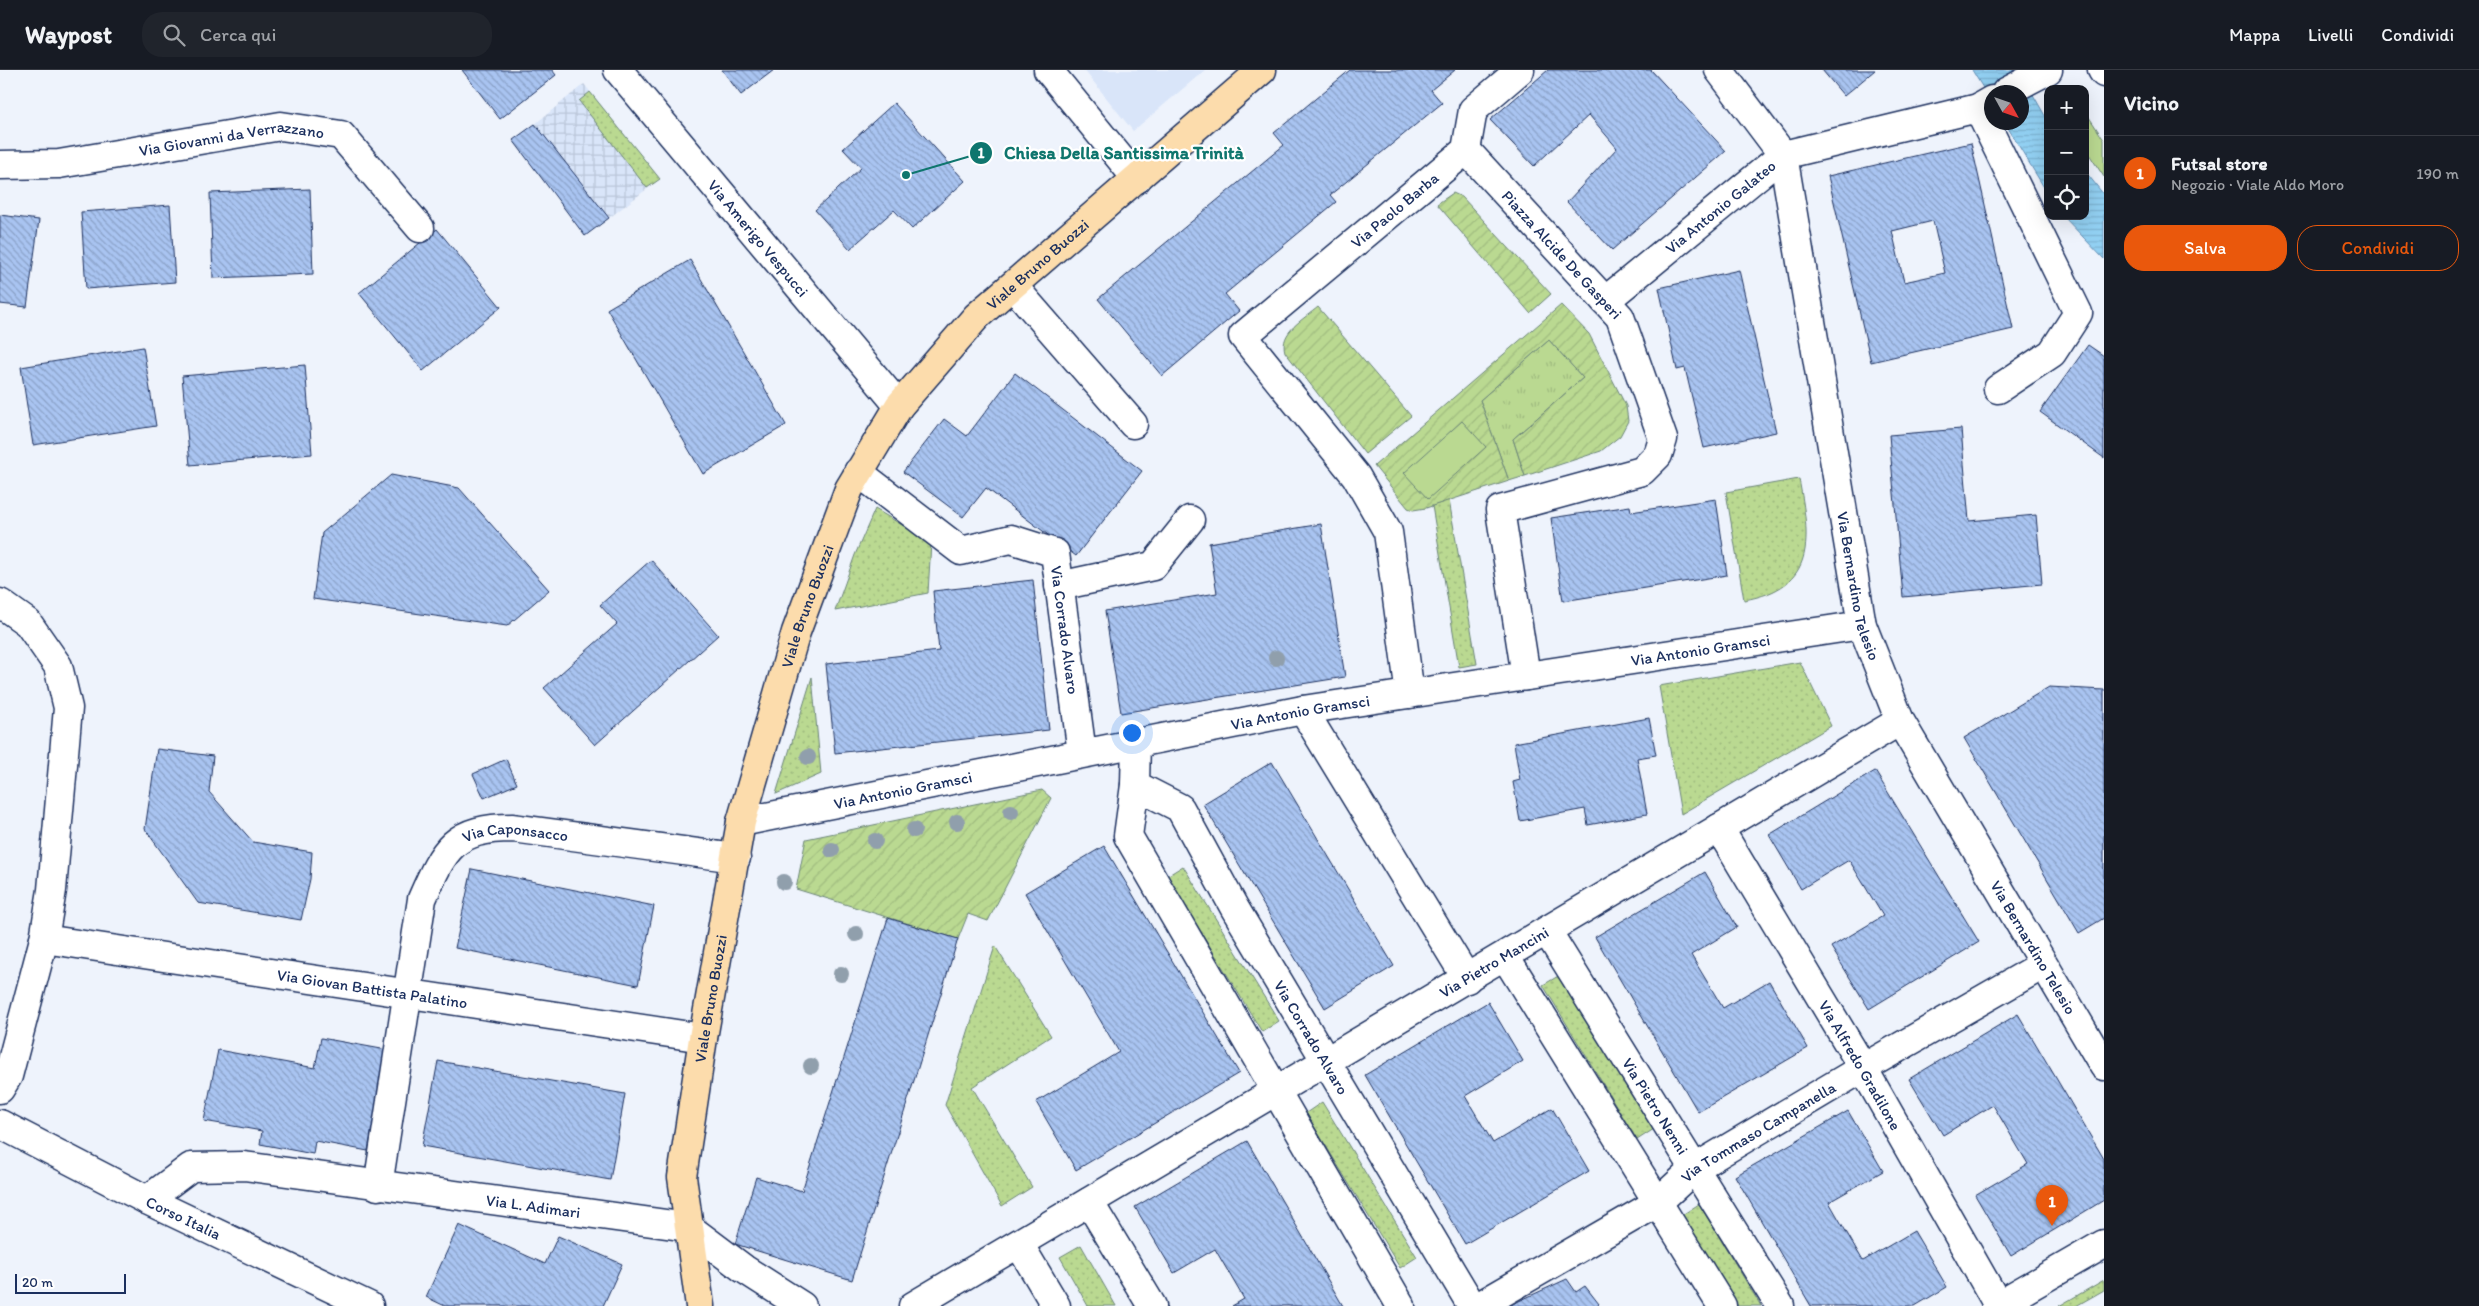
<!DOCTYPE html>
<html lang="it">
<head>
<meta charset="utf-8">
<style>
  body { margin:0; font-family:Itim,sans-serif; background:#20242c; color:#f1f3f6 }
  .controls { position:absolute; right:15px; top:15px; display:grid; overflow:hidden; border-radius:10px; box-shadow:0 5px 20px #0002 }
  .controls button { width:45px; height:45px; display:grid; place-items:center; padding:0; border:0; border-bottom:1px solid #363941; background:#171b24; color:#f1f3f6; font:25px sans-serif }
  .compass { position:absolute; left:1984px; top:15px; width:45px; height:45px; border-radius:50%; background:#171b24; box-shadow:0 5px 20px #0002; rotate:130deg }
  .scale { position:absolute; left:15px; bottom:12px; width:111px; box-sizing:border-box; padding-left:5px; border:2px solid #1b2f5e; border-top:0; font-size:14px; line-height:18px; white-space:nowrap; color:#1b2f5e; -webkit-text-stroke:4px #fff; paint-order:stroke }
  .you { position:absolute; left:1131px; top:662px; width:18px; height:18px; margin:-12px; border:4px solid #fff; border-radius:50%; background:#1a73e8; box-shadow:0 0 0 8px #1a73e833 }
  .badge { display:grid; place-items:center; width:32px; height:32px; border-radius:50%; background:#ea580c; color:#fff; font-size:16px; font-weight:700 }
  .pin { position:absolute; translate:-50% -41px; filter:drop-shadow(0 1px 2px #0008) }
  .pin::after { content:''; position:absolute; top:26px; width:18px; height:15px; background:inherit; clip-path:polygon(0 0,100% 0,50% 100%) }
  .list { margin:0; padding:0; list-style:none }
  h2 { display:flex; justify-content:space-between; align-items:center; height:65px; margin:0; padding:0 20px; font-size:21px }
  h2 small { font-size:16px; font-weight:400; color:#9ea1a6 }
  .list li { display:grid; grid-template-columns:32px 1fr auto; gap:15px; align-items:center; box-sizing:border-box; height:75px; padding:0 20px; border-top:1px solid #363941 }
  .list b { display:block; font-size:19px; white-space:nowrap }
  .list p { margin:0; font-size:16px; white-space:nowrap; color:#9ea1a6 }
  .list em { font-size:16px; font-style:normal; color:#9ea1a6 }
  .actions { display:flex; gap:10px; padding:15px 20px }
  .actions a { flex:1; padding:11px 0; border:1px solid #ea580c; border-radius:20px; text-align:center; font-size:18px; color:#ea580c }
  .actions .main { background:#ea580c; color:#fff }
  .icon { flex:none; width:28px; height:28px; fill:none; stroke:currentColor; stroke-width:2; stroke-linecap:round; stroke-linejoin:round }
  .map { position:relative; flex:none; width:2104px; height:1236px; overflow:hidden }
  header { display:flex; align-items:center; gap:30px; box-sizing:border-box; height:70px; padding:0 25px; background:#171b24; border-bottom:1px solid #363941 }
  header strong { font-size:24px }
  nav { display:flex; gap:28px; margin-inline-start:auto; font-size:18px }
  .search { width:350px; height:45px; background:#20242c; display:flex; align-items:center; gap:12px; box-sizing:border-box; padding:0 18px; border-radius:20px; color:#9ea1a6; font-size:19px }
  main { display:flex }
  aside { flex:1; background:#171b24 }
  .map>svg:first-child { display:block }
  .built { fill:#d9e5f9 }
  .industrial { fill:url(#industrial-grid) }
  .grass { fill:url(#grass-dots); stroke:#6a8478 }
  .park { fill:url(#park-tufts); stroke:#6a8478 }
  .garden { fill:url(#garden-furrows); stroke:#6a8478 }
  .pitch { fill:#bad991; stroke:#6a8478 }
  .water { fill:url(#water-rules); stroke:#6290b7 }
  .building { fill:url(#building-back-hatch); stroke:#1b2f5e; fill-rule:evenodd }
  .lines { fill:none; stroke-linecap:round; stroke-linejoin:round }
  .minor-casing { stroke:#1b2f5e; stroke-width:31 }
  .major-casing { stroke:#1b2f5e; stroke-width:31 }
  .minor { stroke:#fff; stroke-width:28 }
  .major { stroke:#fcdcac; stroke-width:28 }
  .tree { fill:#909fac }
  .labels { text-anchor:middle; stroke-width:4.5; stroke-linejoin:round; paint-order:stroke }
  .street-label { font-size:16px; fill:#1b2f5e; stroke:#fff }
  .leader { fill:none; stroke:#0f766e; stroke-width:2 }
  .callout-dot { fill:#0f766e; stroke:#fff; stroke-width:2 }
  .mark-label { font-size:15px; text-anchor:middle; font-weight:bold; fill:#fff }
  .callout-label { font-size:18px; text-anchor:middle; font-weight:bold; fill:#0f766e; stroke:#fff; stroke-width:4.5; stroke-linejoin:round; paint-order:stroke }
</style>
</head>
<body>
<header>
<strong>Waypost</strong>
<div class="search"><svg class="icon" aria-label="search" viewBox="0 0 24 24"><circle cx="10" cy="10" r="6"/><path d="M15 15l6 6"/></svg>Cerca qui</div>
<nav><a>Mappa</a><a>Livelli</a><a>Condividi</a></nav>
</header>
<main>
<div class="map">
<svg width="2104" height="1236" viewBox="0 0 2104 1236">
  <defs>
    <pattern id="industrial-grid" width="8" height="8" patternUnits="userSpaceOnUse" patternTransform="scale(1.25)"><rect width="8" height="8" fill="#d9e5f9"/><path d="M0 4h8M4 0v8" fill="none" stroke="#bac5d8"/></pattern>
    <pattern id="grass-dots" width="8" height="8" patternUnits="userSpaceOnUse" patternTransform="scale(1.25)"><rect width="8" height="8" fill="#bad991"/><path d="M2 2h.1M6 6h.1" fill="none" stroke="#9fbb7f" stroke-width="1.8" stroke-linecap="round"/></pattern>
    <pattern id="park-tufts" width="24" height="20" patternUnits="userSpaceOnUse" patternTransform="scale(1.25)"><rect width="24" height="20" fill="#bad991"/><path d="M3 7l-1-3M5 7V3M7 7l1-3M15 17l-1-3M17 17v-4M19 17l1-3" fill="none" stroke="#9fbb7f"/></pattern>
    <pattern id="garden-furrows" width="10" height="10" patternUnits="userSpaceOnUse" patternTransform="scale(1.25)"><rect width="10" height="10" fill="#bad991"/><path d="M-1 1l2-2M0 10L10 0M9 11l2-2" fill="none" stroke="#9fbb7f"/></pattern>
    <pattern id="water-rules" width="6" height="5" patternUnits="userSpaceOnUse" patternTransform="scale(1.25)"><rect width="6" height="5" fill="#92d0f2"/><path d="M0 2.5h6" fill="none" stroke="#7db3d2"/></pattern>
    <pattern id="building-back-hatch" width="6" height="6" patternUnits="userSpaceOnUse" patternTransform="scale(1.25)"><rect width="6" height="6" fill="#a9c4f1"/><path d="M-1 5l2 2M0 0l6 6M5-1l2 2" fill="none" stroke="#89a0c6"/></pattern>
  </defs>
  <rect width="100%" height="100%" fill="#eef3fc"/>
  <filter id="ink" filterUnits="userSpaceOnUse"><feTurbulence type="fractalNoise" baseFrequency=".02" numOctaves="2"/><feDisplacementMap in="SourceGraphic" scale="10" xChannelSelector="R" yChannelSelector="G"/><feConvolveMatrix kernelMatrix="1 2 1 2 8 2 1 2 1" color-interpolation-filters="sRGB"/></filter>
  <g filter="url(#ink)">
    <!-- built -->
    <path class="built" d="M 1084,0 L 1205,0 L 1133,61 Z"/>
    <!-- industrial -->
    <path class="industrial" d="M 584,14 L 660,109 L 609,148 L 535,54 Z"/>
    <!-- grass -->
    <g class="grass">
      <path d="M 590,22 L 660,109 L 647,118 L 579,31 Z"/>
      <path d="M 1799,409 C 1810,469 1818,517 1744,530 L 1726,422 Z"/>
      <path d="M 1449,430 L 1477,594 L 1459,597 L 1432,436 Z"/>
      <path d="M 875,439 L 931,472 L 928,523 L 835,541 L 855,485 Z"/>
      <path d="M 1800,592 L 1831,656 L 1681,744 L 1659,616 Z"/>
      <path d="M 812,607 L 821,704 L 776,724 Z"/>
      <path d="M 1183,796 L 1279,951 L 1262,962 L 1167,806 Z"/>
      <path d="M 995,876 L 1051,966 L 972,1017 L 1032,1117 L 1002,1136 L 945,1035 Z"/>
      <path d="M 1560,905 L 1654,1059 L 1637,1070 L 1543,915 Z"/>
      <path d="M 1322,1032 L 1417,1187 L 1400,1198 L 1306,1043 Z"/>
      <path d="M 1699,1134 L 1761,1236 L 1738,1236 L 1682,1145 Z"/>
      <path d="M 1081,1175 L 1116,1236 L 1088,1236 L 1060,1187 Z"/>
      <path d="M 2104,1210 L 2104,1220 L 2076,1236 L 2059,1236 Z"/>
    </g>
    <!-- park -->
    <path class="park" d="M 1549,270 L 1583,308 L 1513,369 L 1525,406 L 1509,411 L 1480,330 Z"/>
    <!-- garden -->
    <g class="garden">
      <path d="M 1453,123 L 1462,127 L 1551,224 L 1530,243 L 1437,134 Z"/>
      <path d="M 1561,235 L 1589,264 L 1626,336 L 1628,351 L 1620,366 L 1601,381 L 1525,406 L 1513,369 L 1583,308 L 1549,270 L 1480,330 L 1509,411 L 1426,438 L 1413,440 L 1408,438 L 1374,396 Z"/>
      <path d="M 1318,237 L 1411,346 L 1365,384 L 1285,282 C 1279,262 1304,249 1318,237 Z"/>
      <path d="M 1042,720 L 1051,728 L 988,851 L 968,844 L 958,869 L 796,819 L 806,769 Z"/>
    </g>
    <!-- pitch -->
    <g class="pitch">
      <path d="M 2085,41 L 2104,70 L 2104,107 L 2085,78 Z"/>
      <path d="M 1462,351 L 1486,377 L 1428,429 L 1404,403 Z"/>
    </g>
    <!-- water -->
    <g class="water">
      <path d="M 1972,0 L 2019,0 L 2048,51 L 2048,124 L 2005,53 L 2022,52 L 2022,22 L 1991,31 Z"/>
      <path d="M 2085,101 L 2104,125 L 2104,189 L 2063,146 L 2085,146 Z"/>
    </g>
    <!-- building -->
    <g class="building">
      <path d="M 462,0 L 552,0 L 556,5 L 500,49 Z"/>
      <path d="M 722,0 L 774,0 L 741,25 Z"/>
      <path d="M 1350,0 L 1455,0 L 1431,20 L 1442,33 L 1330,125 L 1336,132 L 1225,224 L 1239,241 L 1162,306 L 1098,229 L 1284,75 L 1274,63 Z"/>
      <path d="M 1548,0 L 1651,0 L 1726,81 L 1612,180 L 1567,132 L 1617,78 L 1589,45 L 1534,96 L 1490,50 Z"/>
      <path d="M 1822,0 L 1875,0 L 1844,26 Z"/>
      <path d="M 894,33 L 965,111 L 912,159 L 894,140 L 850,179 L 815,140 L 861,98 L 843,79 Z"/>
      <path d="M 535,54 L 609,148 L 585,166 L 513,70 Z"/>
      <path d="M 1971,73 L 2013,259 L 1871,292 L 1828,106 ZM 1933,151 L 1945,203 L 1904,212 L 1892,161 Z"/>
      <path d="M 310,119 L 313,204 L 213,208 L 210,123 Z"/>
      <path d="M 170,135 L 175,212 L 86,219 L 81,142 Z"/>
      <path d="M 0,145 L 39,150 L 27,237 L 0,234 Z"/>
      <path d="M 437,159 L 501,237 L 423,301 L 359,223 Z"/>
      <path d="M 690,190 L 786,355 L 703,404 L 607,239 Z"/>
      <path d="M 1739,200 L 1776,362 L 1704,378 L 1685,298 L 1677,300 L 1659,218 Z"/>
      <path d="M 2088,275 L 2104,286 L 2104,388 L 2040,342 Z"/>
      <path d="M 143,277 L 156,356 L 33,375 L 21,297 Z"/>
      <path d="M 305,295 L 312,384 L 190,395 L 182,306 Z"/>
      <path d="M 1015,303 L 1142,401 L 1076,486 L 986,418 L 963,447 L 903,402 L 944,349 L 967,366 Z"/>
      <path d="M 1961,359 L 1969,451 L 2036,445 L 2042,514 L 1903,527 L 1889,365 Z"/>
      <path d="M 391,405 L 459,418 L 549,520 L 507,556 L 313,529 L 322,463 Z"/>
      <path d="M 1716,429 L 1727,505 L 1563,531 L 1551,448 L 1630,436 L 1631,442 Z"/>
      <path d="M 1321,454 L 1345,607 L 1121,643 L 1105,541 L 1217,523 L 1209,473 Z"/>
      <path d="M 651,490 L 718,565 L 595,675 L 544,618 L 617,554 L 600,535 Z"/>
      <path d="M 1033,510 L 1049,660 L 835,683 L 826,594 L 939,581 L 933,521 Z"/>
      <path d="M 2049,617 L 2104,620 L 2104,848 L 2079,863 L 1964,668 Z"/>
      <path d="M 1649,648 L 1656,685 L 1637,688 L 1647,744 L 1588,755 L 1585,739 L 1520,751 L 1513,712 L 1520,710 L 1514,673 Z"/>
      <path d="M 157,679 L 213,686 L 209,722 L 253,772 L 312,782 L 310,809 L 301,850 L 198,833 L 145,759 Z"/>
      <path d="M 506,689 L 517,714 L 484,728 L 473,704 Z"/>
      <path d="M 1272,692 L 1394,896 L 1325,938 L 1203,734 Z"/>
      <path d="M 1875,701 L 1979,872 L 1869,939 L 1831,877 L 1883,846 L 1849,790 L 1801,819 L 1769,765 Z"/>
      <path d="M 1104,776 L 1239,1003 L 1076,1100 L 1036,1032 L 1119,982 L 1025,823 Z"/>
      <path d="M 472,799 L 654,836 L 638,915 L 455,878 Z"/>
      <path d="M 1705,802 L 1737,857 L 1691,885 L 1723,938 L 1769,911 L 1808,978 L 1698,1042 L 1595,867 Z"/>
      <path d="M 888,848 L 958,869 L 852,1210 L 735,1174 L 756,1107 L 802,1121 Z"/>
      <path d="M 1488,932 L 1523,991 L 1465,1026 L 1493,1073 L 1552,1038 L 1589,1101 L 1465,1174 L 1365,1005 Z"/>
      <path d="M 2018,944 L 2104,1089 L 2104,1130 L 2011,1186 L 1975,1125 L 2028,1094 L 1993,1035 L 1943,1065 L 1909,1009 Z"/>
      <path d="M 321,968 L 387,980 L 368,1081 L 315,1071 L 313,1084 L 260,1074 L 262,1061 L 204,1051 L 218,980 L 315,998 Z"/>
      <path d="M 438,991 L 625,1024 L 610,1110 L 422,1076 Z"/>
      <path d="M 1848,1041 L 1883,1101 L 1829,1132 L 1863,1191 L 1914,1161 L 1947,1217 L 1915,1236 L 1811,1236 L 1735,1106 Z"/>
      <path d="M 1247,1071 L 1343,1236 L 1232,1236 L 1244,1229 L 1215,1179 L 1174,1203 L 1135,1137 Z"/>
      <path d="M 459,1155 L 545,1194 L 558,1166 L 622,1194 L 603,1236 L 445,1236 L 426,1227 Z"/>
      <path d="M 1567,1209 L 1576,1222 L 1585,1216 L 1599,1234 L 1597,1236 L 1508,1236 Z"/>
    </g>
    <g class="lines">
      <!-- minor casing -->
      <g class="minor-casing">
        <g id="minor">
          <path id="s1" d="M 618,0 L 899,336"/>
          <path d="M 1048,0 L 1137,109"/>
          <path id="s2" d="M 1719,0 L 1783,85 L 1862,555 L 1900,651 L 2104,996"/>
          <path d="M 2102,0 L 2104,3"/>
          <path d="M 2006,22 L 2048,0"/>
          <path d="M 1978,38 L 2078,243 L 2052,283 L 1998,319"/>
          <path id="s3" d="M 1466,80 L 1620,247 L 1663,369 L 1658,385 L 1642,401 L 1500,440 L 1526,606"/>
          <path id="s4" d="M 0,95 L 59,94 L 281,56 L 341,65 L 420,158"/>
          <path d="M 1013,216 L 1133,354"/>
          <path id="s5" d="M 1605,231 L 1783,85 L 1978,38 L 1992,30"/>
          <path id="s6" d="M 858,402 L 961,481 L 1011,469 L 1055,483 L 1082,683"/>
          <path d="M 1059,516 L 1153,496 L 1190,450"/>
          <path d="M 0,533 L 28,553 L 58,596 L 68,638 L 52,820 L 44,869 L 8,1006 L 0,1019"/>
          <path id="s7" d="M 1410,624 L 1388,462 L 1356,406 L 1243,266 L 1466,80 L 1473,40 L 1520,0"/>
          <path d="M 1303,640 L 1467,909"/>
          <path id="s8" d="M 1136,672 L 1135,715 L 1180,738 L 1234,837 L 1472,1236"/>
          <path d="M 1135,715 L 1128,766 L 1401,1236"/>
          <path id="s9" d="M 741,752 L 1303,640 L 1862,555"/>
          <path id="s10" d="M 1719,758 L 1863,998 L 1998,1235"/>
          <path id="s11" d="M 1547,861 L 1780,1236"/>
          <path id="s12" d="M 44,869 L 703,968"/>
          <path d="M 1505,886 L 1722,1236"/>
          <path id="s13" d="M 0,1054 L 147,1130 L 369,1236"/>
          <path id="s14" d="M 378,1116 L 422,829 C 444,778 454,758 513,758 L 736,788"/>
          <path id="s15" d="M 147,1130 L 191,1097 L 244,1096 L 688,1157 L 744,1199 L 802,1236"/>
          <path d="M 1089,1132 L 1152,1236"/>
          <path d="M 1019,1174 L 1056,1236"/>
          <path id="s16" d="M 913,1236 L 1900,651"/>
          <path id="s17" d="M 1479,1236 L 1657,1133 L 1695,1098 L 1863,998 L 2043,895"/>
          <path d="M 1996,1236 L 2104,1174"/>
        </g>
      </g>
      <!-- major casing -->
      <g class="major-casing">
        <g id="major">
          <path id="s18" d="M 700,1236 L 682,1107 L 703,968 L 741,752 L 796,562 L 849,419 L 899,336 L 977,246 L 1262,0"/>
        </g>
      </g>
      <!-- minor -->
      <use href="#minor" class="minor"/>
      <!-- major -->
      <use href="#major" class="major"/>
    </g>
    <!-- trees -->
    <g class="tree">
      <circle cx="1276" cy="588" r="8"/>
      <circle cx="808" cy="687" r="8"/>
      <circle cx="1011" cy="742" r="8"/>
      <circle cx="957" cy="752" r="8"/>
      <circle cx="914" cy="760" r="8"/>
      <circle cx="875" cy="771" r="8"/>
      <circle cx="832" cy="780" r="8"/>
      <circle cx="784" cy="812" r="8"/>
      <circle cx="856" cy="864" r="8"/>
      <circle cx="841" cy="904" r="8"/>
      <circle cx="811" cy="996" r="8"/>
    </g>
  </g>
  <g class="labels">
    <!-- street labels -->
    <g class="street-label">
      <text dy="6" stroke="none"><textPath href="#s4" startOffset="234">Via Giovanni da Verrazzano</textPath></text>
      <text dy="6" stroke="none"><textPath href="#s5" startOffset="149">Via Antonio Galateo</textPath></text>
      <text dy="6" stroke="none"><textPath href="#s7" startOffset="605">Via Paolo Barba</textPath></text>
      <text dy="6" stroke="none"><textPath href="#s1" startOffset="219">Via Amerigo Vespucci</textPath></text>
      <text dy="6" stroke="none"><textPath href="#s3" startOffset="142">Piazza Alcide De Gasperi</textPath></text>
      <text dy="6" stroke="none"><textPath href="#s18" startOffset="1136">Viale Bruno Buozzi</textPath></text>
      <text dy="6" stroke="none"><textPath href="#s2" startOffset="544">Via Bernardino Telesio</textPath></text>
      <text dy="6" stroke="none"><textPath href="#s18" startOffset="716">Viale Bruno Buozzi</textPath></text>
      <text dy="6" stroke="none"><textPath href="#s6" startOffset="305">Via Corrado Alvaro</textPath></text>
      <text dy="6" stroke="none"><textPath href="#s9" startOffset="975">Via Antonio Gramsci</textPath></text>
      <text dy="6" stroke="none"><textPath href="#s9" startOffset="570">Via Antonio Gramsci</textPath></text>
      <text dy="6" stroke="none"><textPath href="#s9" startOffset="165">Via Antonio Gramsci</textPath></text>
      <text dy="6" stroke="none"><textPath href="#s14" startOffset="419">Via Caponsacco</textPath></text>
      <text dy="6" stroke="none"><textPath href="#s2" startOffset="949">Via Bernardino Telesio</textPath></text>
      <text dy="6" stroke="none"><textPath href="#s16" startOffset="675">Via Pietro Mancini</textPath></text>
      <text dy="6" stroke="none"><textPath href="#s12" startOffset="332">Via Giovan Battista Palatino</textPath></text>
      <text dy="6" stroke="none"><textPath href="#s18" startOffset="311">Viale Bruno Buozzi</textPath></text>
      <text dy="6" stroke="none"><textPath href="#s8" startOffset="358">Via Corrado Alvaro</textPath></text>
      <text dy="6" stroke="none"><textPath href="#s10" startOffset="276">Via Alfredo Gradilone</textPath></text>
      <text dy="6" stroke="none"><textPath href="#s11" startOffset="206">Via Pietro Nenni</textPath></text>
      <text dy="6" stroke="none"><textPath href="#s17" startOffset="330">Via Tommaso Campanella</textPath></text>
      <text dy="6" stroke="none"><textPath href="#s15" startOffset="400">Via L. Adimari</textPath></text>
      <text dy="6" stroke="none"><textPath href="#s13" startOffset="206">Corso Italia</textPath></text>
    </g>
  </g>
  <!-- callouts -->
  <path class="leader" d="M906 105L981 83"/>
  <g class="callout-dot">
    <circle cx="906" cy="105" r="5"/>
    <circle cx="981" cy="83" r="12"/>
  </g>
  <g class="mark-label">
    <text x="981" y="88">1</text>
  </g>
  <g class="callout-label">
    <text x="1124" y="89">Chiesa Della Santissima Trinità</text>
  </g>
</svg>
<div class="controls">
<button>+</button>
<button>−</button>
<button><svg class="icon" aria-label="locate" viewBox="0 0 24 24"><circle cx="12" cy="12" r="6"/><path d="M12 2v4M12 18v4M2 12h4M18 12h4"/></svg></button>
</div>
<svg class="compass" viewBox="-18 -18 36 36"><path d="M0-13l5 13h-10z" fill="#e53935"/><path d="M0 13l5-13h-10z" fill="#9ea1a6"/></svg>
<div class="scale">20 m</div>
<div class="you"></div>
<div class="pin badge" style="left:2052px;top:1156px">1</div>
</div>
<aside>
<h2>Vicino<small></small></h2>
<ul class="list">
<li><span class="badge">1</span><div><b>Futsal store</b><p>Negozio · Viale Aldo Moro</p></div><em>190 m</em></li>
</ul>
<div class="actions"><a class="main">Salva</a><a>Condividi</a></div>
</aside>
</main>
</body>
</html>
